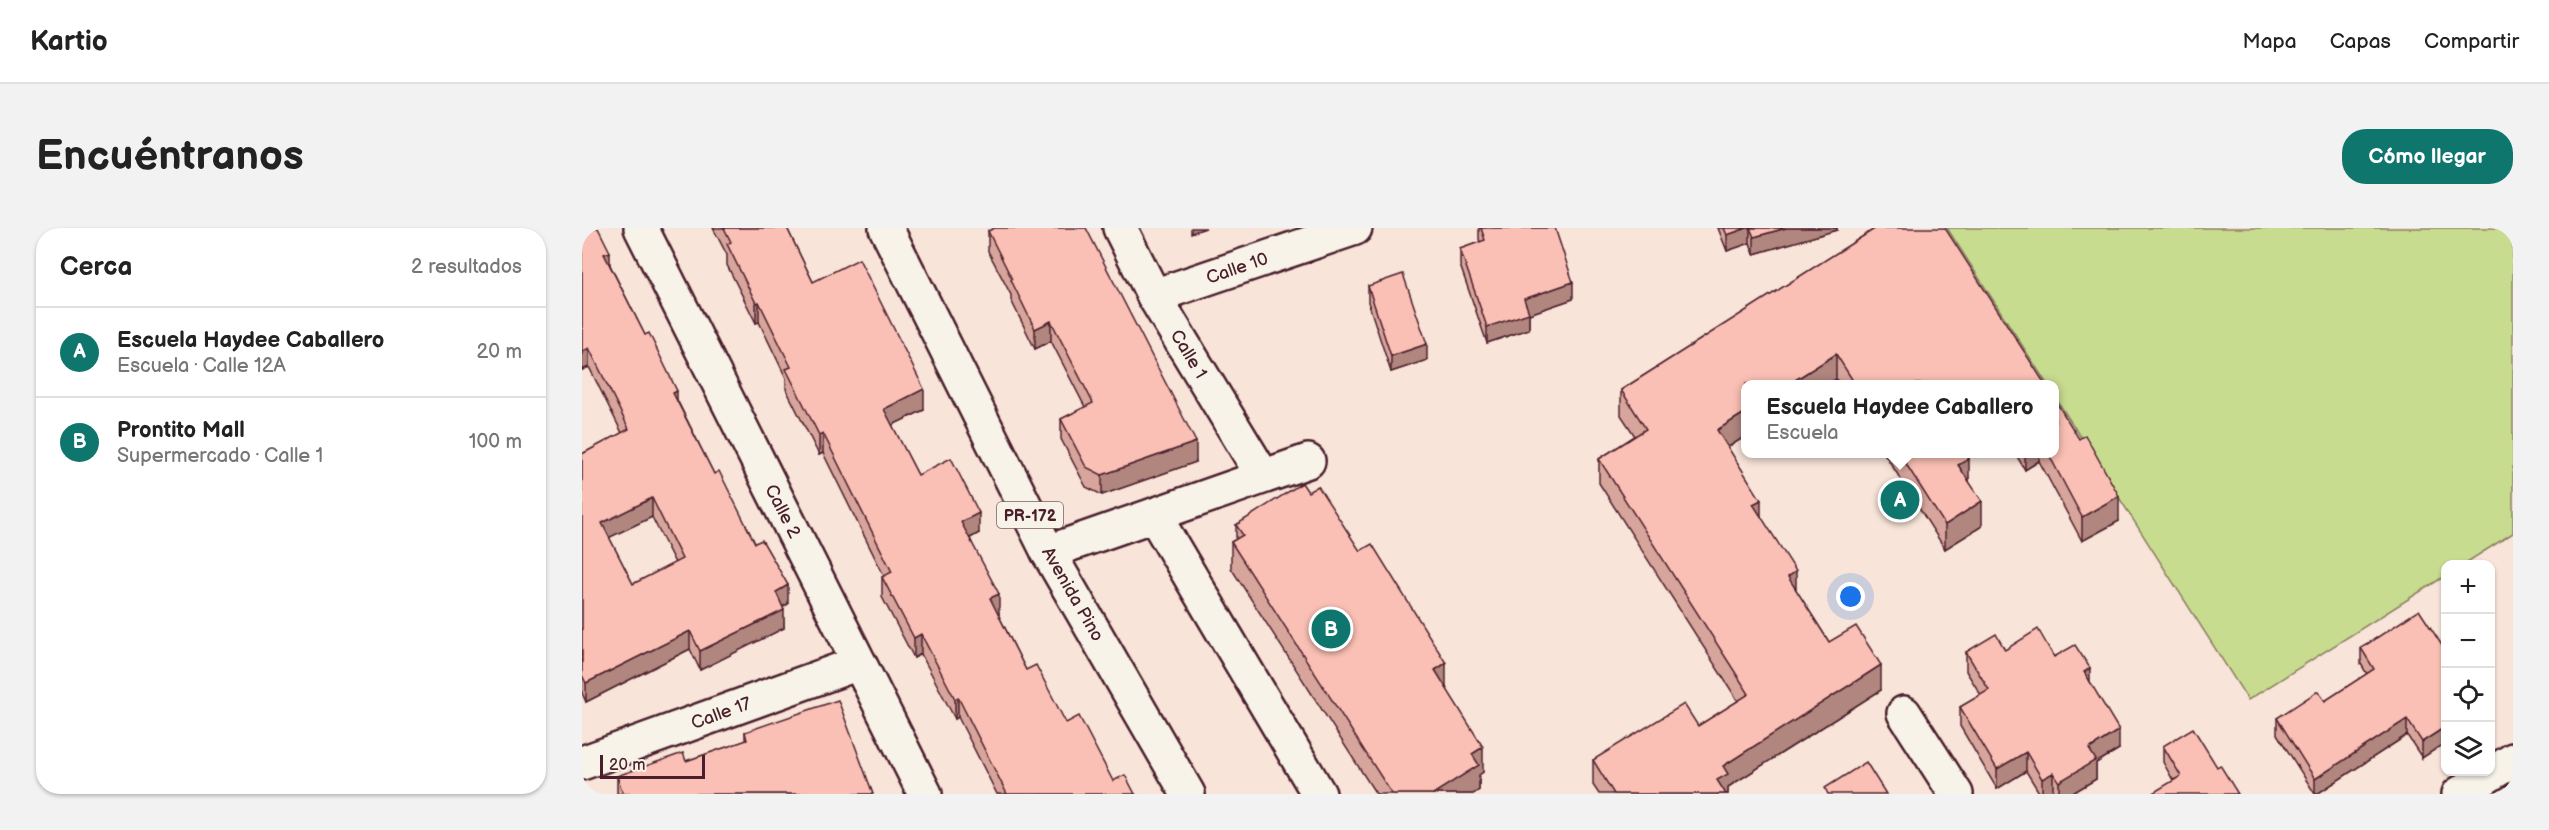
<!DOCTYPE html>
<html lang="es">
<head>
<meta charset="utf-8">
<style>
  body { margin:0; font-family:"Balsamiq Sans",sans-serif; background:#f2f2f2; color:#222 }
  .controls { position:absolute; right:18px; bottom:18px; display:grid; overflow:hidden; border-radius:12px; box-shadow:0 2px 4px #0004 }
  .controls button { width:54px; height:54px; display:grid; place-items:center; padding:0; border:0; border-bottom:2px solid #e0e0e0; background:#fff; color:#222; font:30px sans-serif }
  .scale { position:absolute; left:18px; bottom:15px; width:105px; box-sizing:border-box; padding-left:6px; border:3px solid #4a1f2b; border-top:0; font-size:16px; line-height:21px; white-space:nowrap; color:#4a1f2b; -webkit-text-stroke:4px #f7f3e8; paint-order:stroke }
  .you { position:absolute; left:1269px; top:369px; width:21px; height:21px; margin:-15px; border:4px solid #fff; border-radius:50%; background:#1a73e8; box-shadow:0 0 0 9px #1a73e833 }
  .badge { display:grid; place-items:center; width:39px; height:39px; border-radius:50%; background:#0f766e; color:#fff; font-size:20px; font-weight:700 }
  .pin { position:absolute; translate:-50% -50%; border:3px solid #fff; box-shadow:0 2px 6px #0006 }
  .popup { position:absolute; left:1159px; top:152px; width:318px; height:78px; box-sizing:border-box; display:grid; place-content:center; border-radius:12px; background:#fff; filter:drop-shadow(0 2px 4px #0005); font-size:20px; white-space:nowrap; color:#767676 }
  .popup b { font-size:22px; color:#222 }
  .popup::after { content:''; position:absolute; left:50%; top:100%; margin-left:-12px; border:12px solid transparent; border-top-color:#fff }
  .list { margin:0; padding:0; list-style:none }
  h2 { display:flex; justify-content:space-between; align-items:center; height:78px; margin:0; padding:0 24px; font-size:26px }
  h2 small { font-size:20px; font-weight:400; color:#767676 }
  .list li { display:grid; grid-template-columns:39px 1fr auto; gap:18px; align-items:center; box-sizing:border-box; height:90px; padding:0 24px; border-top:2px solid #e0e0e0 }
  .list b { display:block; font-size:22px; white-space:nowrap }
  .list p { margin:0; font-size:20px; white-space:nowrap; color:#767676 }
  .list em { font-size:20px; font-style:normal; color:#767676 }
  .icon { flex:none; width:33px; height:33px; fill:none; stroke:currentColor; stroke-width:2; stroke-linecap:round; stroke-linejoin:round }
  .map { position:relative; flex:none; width:1931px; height:566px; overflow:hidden; border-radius:24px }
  header { display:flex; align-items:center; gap:36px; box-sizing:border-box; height:84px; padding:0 30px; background:#fff; border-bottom:2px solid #e0e0e0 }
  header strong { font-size:28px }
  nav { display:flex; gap:33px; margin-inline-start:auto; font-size:21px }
  .intro { display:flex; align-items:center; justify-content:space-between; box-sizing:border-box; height:144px; padding:0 36px }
  h1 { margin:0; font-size:42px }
  .button { padding:15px 27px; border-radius:24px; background:#0f766e; color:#fff; font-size:21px; font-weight:700 }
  main { display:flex; gap:36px; padding:0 36px }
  aside { flex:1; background:#fff; border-radius:24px; box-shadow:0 2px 4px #0004 }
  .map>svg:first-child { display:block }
  .green { fill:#c8dc90; stroke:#897e5e; stroke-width:1.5 }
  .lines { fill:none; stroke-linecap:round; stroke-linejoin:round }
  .minor-casing { stroke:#4a1f2b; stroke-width:38 }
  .major-casing { stroke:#4a1f2b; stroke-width:38 }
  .minor { stroke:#f7f3e8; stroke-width:33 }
  .major { stroke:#f7f3e8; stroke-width:33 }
  .wall { fill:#d8a59c; stroke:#4a1f2b; stroke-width:1.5; fill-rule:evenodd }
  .shaded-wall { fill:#b0867f; stroke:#4a1f2b; stroke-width:1.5 }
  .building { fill:#fbc0b5; stroke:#4a1f2b; stroke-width:1.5; fill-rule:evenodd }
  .labels { text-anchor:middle; stroke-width:5; stroke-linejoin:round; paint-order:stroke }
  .shield { fill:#f7f3e8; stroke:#7e5f64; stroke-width:1.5 }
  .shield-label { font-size:16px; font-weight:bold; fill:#4a1f2b }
  .street-label { font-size:18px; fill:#4a1f2b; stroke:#f7f3e8 }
</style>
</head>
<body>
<header>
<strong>Kartio</strong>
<nav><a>Mapa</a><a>Capas</a><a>Compartir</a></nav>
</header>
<div class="intro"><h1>Encuéntranos</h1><a class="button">Cómo llegar</a></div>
<main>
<aside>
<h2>Cerca<small>2 resultados</small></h2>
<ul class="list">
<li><span class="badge">A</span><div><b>Escuela Haydee Caballero</b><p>Escuela · Calle 12A</p></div><em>20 m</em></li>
<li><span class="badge">B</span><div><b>Prontito Mall</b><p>Supermercado · Calle 1</p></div><em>100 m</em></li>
</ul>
</aside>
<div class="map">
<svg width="1931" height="566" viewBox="0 0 1931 566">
  <rect width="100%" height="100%" fill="#f8e4d9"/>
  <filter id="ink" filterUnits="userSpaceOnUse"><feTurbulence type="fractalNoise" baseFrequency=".0167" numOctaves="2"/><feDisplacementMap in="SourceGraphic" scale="12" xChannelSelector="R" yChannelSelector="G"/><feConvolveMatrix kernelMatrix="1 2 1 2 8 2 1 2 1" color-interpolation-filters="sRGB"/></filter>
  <g filter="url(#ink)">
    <!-- green -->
    <path class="green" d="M 1365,0 L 1931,0 L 1931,305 L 1882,336 L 1864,337 L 1863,348 L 1666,472 L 1473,169 L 1472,156 L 1465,156 Z"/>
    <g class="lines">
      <!-- minor casing -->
      <g class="minor-casing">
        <g id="minor">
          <path d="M 59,0 L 343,566"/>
          <path d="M 538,0 L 572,68 L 681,248"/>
          <path d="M 572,68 L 773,0"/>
          <path d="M 572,287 L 737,566"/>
          <path d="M 466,324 L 726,233"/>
          <path d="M 1322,485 L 1374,566"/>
          <path d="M 0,535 L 277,435"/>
          <path d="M 1877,566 L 1931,532"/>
        </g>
      </g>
      <!-- major casing -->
      <g class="major-casing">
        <path id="major" d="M 304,0 L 466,324 L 606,566"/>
      </g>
      <!-- minor -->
      <use href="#minor" class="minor"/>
      <!-- major -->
      <use href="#major" class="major"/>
    </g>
    <!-- wall -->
    <g class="wall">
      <path d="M 0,0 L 28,37 L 132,246 L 173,315 L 206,376 L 201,379 L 202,400 L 118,442 L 108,421 L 4,474 L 0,465 L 0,226 L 40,205 L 7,139 L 0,142 ZM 70,289 L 93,335 L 51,356 L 27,309 Z"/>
      <path d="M 131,0 L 205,0 L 231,54 L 342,182 L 310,197 L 336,247 L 397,305 L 388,310 L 417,386 L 416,386 L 444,442 L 484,495 L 531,553 L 553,566 L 415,566 L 376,489 L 373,491 L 339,426 L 332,430 L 300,369 L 300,349 L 302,348 L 241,225 L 237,227 L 204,161 L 204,150 L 177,94 L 174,95 L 145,37 L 145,27 Z"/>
      <path d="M 897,0 L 973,0 L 991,71 L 947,86 L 947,101 L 905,115 L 878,37 L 878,21 L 898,14 L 897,11 Z"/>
      <path d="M 1136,0 L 1255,0 L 1255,2 L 1172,26 L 1168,15 L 1145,23 Z"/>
      <path d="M 1294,0 L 1463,156 L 1258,156 L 1254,151 L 1164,156 L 1164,208 L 1146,219 L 1214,362 L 1247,414 L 1299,462 L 1146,559 L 1146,566 L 1017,566 L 1011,557 L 1011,532 L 1116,498 L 1156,473 L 1017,255 L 1017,231 L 1053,208 L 1039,187 L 1039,162 Z"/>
      <path d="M 406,3 L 614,234 L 520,267 L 504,259 L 479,211 L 479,191 L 503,179 L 469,113 L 453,121 L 429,72 L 429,67 L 406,23 Z"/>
      <path d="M 786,58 L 845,132 L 809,144 L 786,74 Z"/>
      <path d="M 1302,225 L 1387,225 L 1384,227 L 1387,253 L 1400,298 L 1363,321 Z"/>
      <path d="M 1433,225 L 1473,225 L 1537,293 L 1500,313 L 1457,233 L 1443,242 Z"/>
      <path d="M 726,264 L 864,459 L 901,544 L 897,547 L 897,562 L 891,566 L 794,566 L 649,340 L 649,314 L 654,311 L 654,297 Z"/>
      <path d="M 1779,420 L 1863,422 L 1840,530 L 1825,507 L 1735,566 L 1733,566 L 1695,506 L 1695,490 L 1743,473 L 1785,446 L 1779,436 Z"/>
      <path d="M 1423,422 L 1472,429 L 1508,454 L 1537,521 L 1514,535 L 1514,551 L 1489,566 L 1472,566 L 1471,564 L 1467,566 L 1458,566 L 1444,543 L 1415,561 L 1378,498 L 1378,479 L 1399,467 L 1384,443 L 1384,424 Z"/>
      <path d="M 163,504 L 291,566 L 35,566 L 35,548 L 104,533 L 163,513 Z"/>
      <path d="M 1581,518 L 1635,539 L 1591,552 L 1581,534 Z"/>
    </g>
    <!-- shaded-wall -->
    <g class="shaded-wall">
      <path d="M 609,0 L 624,0 L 609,5 Z"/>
      <path d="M 1165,0 L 1168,0 L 1168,15 L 1145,23 L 1145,7 Z"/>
      <path d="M 1204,0 L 1255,0 L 1255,2 L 1172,26 L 1172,9 Z"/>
      <path d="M 28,24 L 28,42 L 22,26 Z"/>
      <path d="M 991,54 L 991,71 L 947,86 L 947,101 L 905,115 L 905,99 L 942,71 Z"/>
      <path d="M 177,74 L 177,94 L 174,95 L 174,75 Z"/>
      <path d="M 469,93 L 469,113 L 453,121 L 453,101 Z"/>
      <path d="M 845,116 L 845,132 L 809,144 L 809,128 Z"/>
      <path d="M 7,120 L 7,139 L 0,142 L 0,124 Z"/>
      <path d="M 1254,126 L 1254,151 L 1246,156 L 1207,156 Z"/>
      <path d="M 342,161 L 342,182 L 302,201 L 302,181 Z"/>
      <path d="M 95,163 L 95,181 L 91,165 Z"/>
      <path d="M 1164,184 L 1164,208 L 1135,226 L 1135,202 Z"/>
      <path d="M 241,205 L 241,225 L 237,227 L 237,207 Z"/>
      <path d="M 614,214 L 614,234 L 520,267 L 520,247 Z"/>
      <path d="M 1443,225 L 1457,225 L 1457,233 L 1443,242 Z"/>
      <path d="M 1387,231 L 1387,255 L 1376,237 Z"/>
      <path d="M 1537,268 L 1537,293 L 1500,313 L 1500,289 Z"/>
      <path d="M 70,270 L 70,289 L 20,313 L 20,295 Z"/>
      <path d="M 1179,272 L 1179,296 L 1171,276 Z"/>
      <path d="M 1400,273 L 1400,298 L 1363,321 L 1363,297 Z"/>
      <path d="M 397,285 L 397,305 L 379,315 L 379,294 Z"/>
      <path d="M 1214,343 L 1214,368 L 1206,349 Z"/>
      <path d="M 206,357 L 206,376 L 194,382 L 194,364 Z"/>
      <path d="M 417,366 L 417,386 L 408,391 L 408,370 Z"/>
      <path d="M 202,382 L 202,400 L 118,442 L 118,423 Z"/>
      <path d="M 108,403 L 108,421 L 4,474 L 4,455 Z"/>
      <path d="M 339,406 L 339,426 L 332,430 L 332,410 Z"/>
      <path d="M 864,435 L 864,461 L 853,442 Z"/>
      <path d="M 1299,437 L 1299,462 L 1146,559 L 1146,566 L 1135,566 L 1135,552 L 1141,538 Z"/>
      <path d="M 1508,440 L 1508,460 L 1502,444 Z"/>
      <path d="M 376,469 L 376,489 L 373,491 L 373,471 Z"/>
      <path d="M 1825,491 L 1825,507 L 1735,566 L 1733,566 L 1733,551 Z"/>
      <path d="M 1863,499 L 1863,515 L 1840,530 L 1840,514 Z"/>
      <path d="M 1537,502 L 1537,521 L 1514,535 L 1514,551 L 1489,566 L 1477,566 L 1477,554 L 1507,521 Z"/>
      <path d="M 901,519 L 901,544 L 897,547 L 897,562 L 891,566 L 851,566 L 890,526 Z"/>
      <path d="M 1444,524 L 1444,543 L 1415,561 L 1415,541 Z"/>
      <path d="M 1471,545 L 1471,564 L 1467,566 L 1460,566 L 1460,551 Z"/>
    </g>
    <!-- building -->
    <g class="building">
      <path d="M 0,0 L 16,0 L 28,24 L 22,26 L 63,107 L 67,105 L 95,163 L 91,165 L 132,246 L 137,243 L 173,315 L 180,312 L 206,357 L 194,364 L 202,382 L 118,423 L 108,403 L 4,455 L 0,447 L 0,226 L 47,201 L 7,120 L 0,124 ZM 70,270 L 100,331 L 51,356 L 20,295 Z"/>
      <path d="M 142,0 L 205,0 L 231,54 L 277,31 L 342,161 L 302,181 L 336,247 L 369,230 L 397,285 L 379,294 L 417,366 L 408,370 L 444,442 L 454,437 L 484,495 L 497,488 L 531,553 L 543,547 L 553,566 L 425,566 L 376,469 L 373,471 L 339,406 L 332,410 L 300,349 L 310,344 L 241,205 L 237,207 L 204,141 L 209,139 L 177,74 L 174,75 L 145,16 L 149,14 Z"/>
      <path d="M 413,0 L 504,0 L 614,214 L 520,247 L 504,239 L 479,191 L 511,175 L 469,93 L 453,101 L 429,52 L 430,51 L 406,3 Z"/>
      <path d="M 899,0 L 973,0 L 991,54 L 942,71 L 947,85 L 905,99 L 878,21 L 903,12 Z"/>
      <path d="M 1142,0 L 1165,0 L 1145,7 Z"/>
      <path d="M 1168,0 L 1204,0 L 1172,9 Z"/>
      <path d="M 1294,0 L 1363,0 L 1463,156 L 1273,156 L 1254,126 L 1207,156 L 1164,156 L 1164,184 L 1135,202 L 1179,272 L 1171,276 L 1214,343 L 1206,349 L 1247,414 L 1274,398 L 1299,437 L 1141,538 L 1146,546 L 1135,552 L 1144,566 L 1032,566 L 1011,532 L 1102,476 L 1116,498 L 1167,466 L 1017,231 L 1064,201 L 1039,162 Z"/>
      <path d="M 821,46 L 845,116 L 809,128 L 786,58 Z"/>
      <path d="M 1473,172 L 1497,211 L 1503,207 L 1537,268 L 1500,289 L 1466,225 L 1473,225 Z"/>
      <path d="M 1317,225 L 1383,225 L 1387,231 L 1376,237 L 1400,273 L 1363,297 Z"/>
      <path d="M 720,255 L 726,264 L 736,258 L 778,323 L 790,316 L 864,435 L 853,442 L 901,519 L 890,526 L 897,537 L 851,566 L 810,566 L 649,314 L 661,307 L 654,297 Z"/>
      <path d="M 1837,382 L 1863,422 L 1863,499 L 1840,514 L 1825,491 L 1733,551 L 1695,490 L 1736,463 L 1743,473 L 1792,441 L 1779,420 Z"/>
      <path d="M 1456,401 L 1472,429 L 1493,417 L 1508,440 L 1502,444 L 1537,502 L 1507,521 L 1514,532 L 1477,554 L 1471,545 L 1460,551 L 1444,524 L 1415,541 L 1378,479 L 1407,462 L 1384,424 L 1414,406 L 1423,422 Z"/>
      <path d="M 256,472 L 291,566 L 41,566 L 35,548 L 101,525 L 104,533 L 165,512 L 163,504 Z"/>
      <path d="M 1611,500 L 1635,539 L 1638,537 L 1656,566 L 1569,566 L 1599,548 L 1581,518 Z"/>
      <path d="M 1284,534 L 1304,566 L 1246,566 L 1243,560 Z"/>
      <path d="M 1931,562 L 1931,566 L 1925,566 Z"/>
    </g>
  </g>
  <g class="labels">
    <!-- shield labels -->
    <rect class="shield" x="415" y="274" width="66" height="26" rx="4.5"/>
    <g class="shield-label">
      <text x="448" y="293">PR-172</text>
    </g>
    <!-- street labels -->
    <g class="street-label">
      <text transform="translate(655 40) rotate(-19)" y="6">Calle 10</text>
      <text transform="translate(607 126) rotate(59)" y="6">Calle 1</text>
      <text transform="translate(201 283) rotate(63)" y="6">Calle 2</text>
      <text transform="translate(491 366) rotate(60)" y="6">Avenida Pino</text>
      <text transform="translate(139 485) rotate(-20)" y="6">Calle 17</text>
    </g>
  </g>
</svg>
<div class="controls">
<button>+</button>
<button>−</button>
<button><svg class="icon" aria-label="locate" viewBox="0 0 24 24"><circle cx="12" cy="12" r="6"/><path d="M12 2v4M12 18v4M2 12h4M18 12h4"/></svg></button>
<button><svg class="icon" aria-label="layers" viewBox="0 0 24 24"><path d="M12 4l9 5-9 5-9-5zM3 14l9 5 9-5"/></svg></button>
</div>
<div class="scale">20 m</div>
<div class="you"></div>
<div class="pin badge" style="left:1318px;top:272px">A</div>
<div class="popup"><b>Escuela Haydee Caballero</b>Escuela</div>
<div class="pin badge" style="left:749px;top:401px">B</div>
</div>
</main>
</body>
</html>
